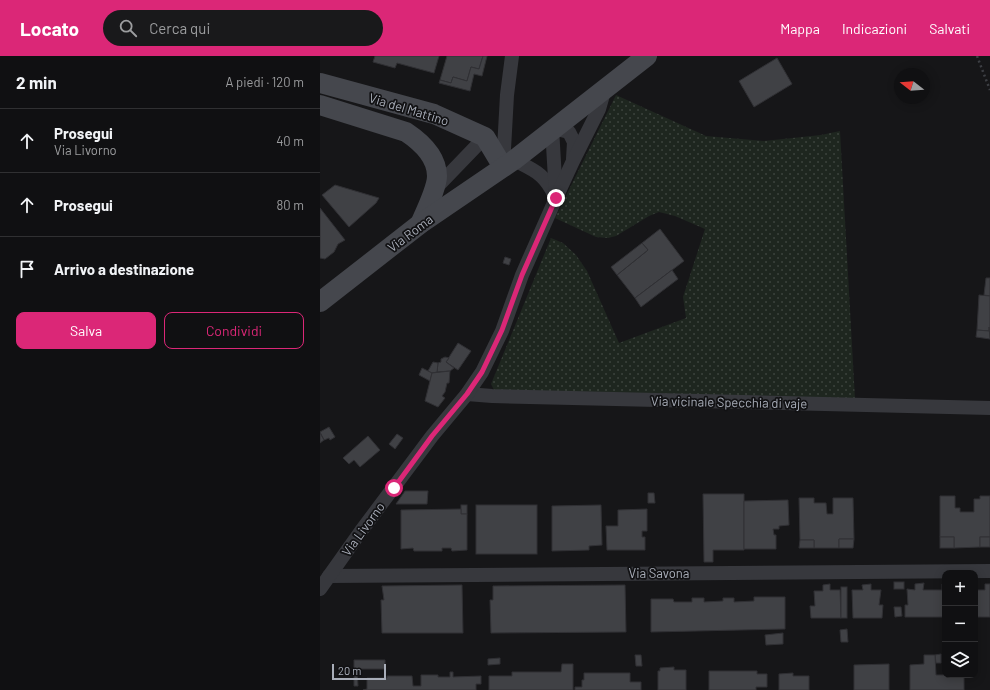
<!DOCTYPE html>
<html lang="it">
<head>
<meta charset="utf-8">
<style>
  body { margin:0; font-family:Barlow,sans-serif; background:#19191b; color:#f1f3f6 }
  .controls { position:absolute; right:12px; bottom:12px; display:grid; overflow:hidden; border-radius:8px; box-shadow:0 2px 10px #0003 }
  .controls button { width:36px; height:36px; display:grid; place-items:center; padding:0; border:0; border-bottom:1px solid #303032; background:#101012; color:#f1f3f6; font:20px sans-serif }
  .compass { position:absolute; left:574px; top:12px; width:36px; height:36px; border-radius:50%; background:#101012; box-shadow:0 2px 10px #0003; rotate:287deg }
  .scale { position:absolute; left:12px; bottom:10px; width:54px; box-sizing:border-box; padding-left:4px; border:2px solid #a8adb8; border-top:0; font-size:11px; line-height:14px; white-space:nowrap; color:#a8adb8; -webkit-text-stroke:3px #111113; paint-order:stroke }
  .stop { position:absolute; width:12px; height:12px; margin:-9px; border:3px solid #db2777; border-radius:50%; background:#fff }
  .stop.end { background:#db2777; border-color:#fff; box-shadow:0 1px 4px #0008 }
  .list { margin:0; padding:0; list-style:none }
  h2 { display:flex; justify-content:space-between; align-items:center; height:52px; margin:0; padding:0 16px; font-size:17px }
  h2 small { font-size:13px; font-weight:400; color:#9c9d9f }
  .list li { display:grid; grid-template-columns:26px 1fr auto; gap:12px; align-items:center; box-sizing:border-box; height:64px; padding:0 16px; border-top:1px solid #303032 }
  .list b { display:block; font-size:15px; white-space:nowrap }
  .list p { margin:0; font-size:13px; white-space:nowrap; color:#9c9d9f }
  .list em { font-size:13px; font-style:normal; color:#9c9d9f }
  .actions { display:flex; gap:8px; padding:12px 16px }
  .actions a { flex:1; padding:9px 0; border:1px solid #db2777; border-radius:8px; text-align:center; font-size:14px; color:#db2777 }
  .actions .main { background:#db2777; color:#fff }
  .icon { flex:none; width:22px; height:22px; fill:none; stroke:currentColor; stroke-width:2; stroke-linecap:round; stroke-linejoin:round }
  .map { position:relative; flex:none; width:670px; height:634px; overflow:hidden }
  header { display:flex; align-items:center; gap:24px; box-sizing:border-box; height:56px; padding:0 20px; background:#db2777; color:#fff }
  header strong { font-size:19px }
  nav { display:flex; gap:22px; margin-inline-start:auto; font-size:14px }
  .search { width:280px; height:36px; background:#19191b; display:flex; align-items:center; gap:10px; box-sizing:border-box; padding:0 14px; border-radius:22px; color:#9c9d9f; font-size:15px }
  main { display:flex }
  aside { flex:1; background:#101012 }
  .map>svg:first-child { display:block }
  .grass { fill:url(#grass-dots) }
  .building { fill:#404145; stroke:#303034 }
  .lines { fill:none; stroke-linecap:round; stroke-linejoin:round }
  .path { stroke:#3d3f44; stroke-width:2.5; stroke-dasharray:2 3; stroke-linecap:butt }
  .street { stroke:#37383d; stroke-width:14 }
  .secondary { stroke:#45474d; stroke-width:20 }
  .route { stroke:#db2777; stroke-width:5 }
  .labels { text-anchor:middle; stroke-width:3.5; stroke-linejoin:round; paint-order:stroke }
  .street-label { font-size:13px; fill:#a8adb8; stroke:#111113 }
</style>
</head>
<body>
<header>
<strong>Locato</strong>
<div class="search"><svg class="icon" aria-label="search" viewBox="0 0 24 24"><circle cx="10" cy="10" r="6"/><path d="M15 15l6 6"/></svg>Cerca qui</div>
<nav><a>Mappa</a><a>Indicazioni</a><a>Salvati</a></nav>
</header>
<main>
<aside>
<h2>2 min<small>A piedi · 120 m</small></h2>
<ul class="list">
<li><svg class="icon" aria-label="ahead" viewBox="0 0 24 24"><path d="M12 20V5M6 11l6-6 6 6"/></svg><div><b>Prosegui</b><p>Via Livorno</p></div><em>40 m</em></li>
<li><svg class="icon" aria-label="ahead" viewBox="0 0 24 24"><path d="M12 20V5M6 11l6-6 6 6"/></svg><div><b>Prosegui</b></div><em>80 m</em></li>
<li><svg class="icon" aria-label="arrive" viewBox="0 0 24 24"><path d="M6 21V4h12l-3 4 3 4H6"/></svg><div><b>Arrivo a destinazione</b></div></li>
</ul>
<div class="actions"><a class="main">Salva</a><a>Condividi</a></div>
</aside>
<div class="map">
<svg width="670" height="634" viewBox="0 0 670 634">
  <defs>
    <pattern id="grass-dots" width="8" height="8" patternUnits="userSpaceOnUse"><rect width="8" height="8" fill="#1e261f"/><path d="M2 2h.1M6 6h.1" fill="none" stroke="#3c433d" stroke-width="1.8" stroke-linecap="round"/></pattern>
  </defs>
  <rect width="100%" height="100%" fill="#161618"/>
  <!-- grass -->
  <path class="grass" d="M 296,39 L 386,80 L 444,85 L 501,79 L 520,75 L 535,343 L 174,334 L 171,328 L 231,182 L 243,187 L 256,199 L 267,215 L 299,287 L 366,262 L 363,241 L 385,173 L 355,160 L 339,156 L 329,160 L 296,180 L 288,182 L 276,181 L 235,162 Z"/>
  <!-- building -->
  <g class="building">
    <path d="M 55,0 L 119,0 L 114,17 L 77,7 L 75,12 L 53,6 Z"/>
    <path d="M 127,0 L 163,0 L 159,13 L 151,11 L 147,25 L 133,21 L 131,27 L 120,24 Z"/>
    <path d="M 163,0 L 167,0 L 162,20 L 154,18 L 150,35 L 119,27 L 120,24 L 131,27 L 133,21 L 147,25 L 151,11 L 159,13 Z"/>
    <path d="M 457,2 L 472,28 L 434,51 L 419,25 Z"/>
    <path d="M 15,129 L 59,142 L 56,147 L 29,171 L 2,139 Z"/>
    <path d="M 0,152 L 25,184 L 18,188 L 14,196 L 5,203 L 0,202 Z"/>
    <path d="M 340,173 L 364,205 L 315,242 L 297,219 L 328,194 L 322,187 Z"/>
    <path d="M 322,187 L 328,194 L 297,219 L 291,211 Z"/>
    <path d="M 185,201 L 191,203 L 189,209 L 183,207 Z"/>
    <path d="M 352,214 L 358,223 L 321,251 L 315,242 Z"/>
    <path d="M 666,222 L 670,222 L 670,240 L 664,239 Z"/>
    <path d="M 659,239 L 670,240 L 670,271 L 669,275 L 657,274 Z"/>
    <path d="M 669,271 L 670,283 L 656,281 L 657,274 L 669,275 Z"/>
    <path d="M 138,287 L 151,295 L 138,314 L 126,306 Z"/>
    <path d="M 125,301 L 129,302 L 126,306 L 134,312 L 130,315 L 117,316 L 118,307 L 121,306 L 121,303 Z"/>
    <path d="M 113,306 L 118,307 L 117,316 L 112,317 L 108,315 Z"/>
    <path d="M 102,312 L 112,317 L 110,325 L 99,319 Z"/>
    <path d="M 130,315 L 129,327 L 127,327 L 125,336 L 122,340 L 125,342 L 118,351 L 105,345 L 112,317 Z"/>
    <path d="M 9,371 L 15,381 L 10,384 L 9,382 L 4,384 L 0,376 Z"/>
    <path d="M 0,377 L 4,384 L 0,387 Z"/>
    <path d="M 77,378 L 83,382 L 75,393 L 69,388 Z"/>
    <path d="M 48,380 L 60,394 L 40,411 L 34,404 L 29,408 L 23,402 Z"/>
    <path d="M 85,435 L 108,435 L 107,448 L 76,448 Z"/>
    <path d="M 328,437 L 334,437 L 335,447 L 328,447 Z"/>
    <path d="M 383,438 L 424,438 L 424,494 L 393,494 L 393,506 L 384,506 Z"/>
    <path d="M 620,440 L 635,440 L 635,452 L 640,452 L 640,456 L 654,456 L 654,443 L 660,443 L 660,440 L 670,440 L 670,481 L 660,481 L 660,491 L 634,492 L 634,481 L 620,481 Z"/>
    <path d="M 479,442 L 494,442 L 494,447 L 506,447 L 507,458 L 513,458 L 513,442 L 533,442 L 534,483 L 519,483 L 519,492 L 494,492 L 494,484 L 480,484 Z"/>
    <path d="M 468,444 L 469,469 L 459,470 L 459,473 L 453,473 L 454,479 L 456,479 L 456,493 L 424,493 L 424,445 Z"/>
    <rect x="141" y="449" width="6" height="9"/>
    <rect x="156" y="449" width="61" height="49"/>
    <path d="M 281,449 L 282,489 L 269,490 L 269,494 L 232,495 L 232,450 Z"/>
    <path d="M 141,453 L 141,458 L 147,458 L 147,494 L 132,495 L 131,492 L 122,492 L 122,495 L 94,495 L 93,492 L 81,493 L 81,454 Z"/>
    <path d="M 327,453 L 327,475 L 322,475 L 322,481 L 325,481 L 325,494 L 287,494 L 286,470 L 298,470 L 298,454 Z"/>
    <rect x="620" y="481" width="14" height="11"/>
    <rect x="660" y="481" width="10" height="10"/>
    <path d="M 519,483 L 534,483 L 533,492 L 519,492 Z"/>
    <path d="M 480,484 L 494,484 L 494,492 L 479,492 Z"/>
    <rect x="574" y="526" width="10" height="7"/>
    <path d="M 604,527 L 603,534 L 622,534 L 622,528 L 625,528 L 625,561 L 585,561 L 585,549 L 588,549 L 587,533 L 595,534 L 595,528 Z"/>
    <path d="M 510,528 L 510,534 L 520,534 L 521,562 L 491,562 L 490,550 L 495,550 L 494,535 L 503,535 L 503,529 Z"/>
    <path d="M 551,528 L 551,534 L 561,534 L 559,549 L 563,549 L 562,562 L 533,562 L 532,534 L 543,534 L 542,529 Z"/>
    <path d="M 665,528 L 670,528 L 670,561 L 655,561 L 655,551 L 657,551 L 656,534 L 665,534 Z"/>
    <path d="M 142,529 L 143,577 L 62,577 L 61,544 L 64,544 L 62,530 Z"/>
    <path d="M 305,529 L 306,576 L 171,577 L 170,544 L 173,544 L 173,530 Z"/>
    <rect x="521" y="531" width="6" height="31"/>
    <path d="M 434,541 L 465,541 L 465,573 L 331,576 L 331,543 L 353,543 L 354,546 L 372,546 L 372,542 L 384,542 L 384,546 L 403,545 L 403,542 L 414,542 L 414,546 L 434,545 Z"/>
    <path d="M 574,551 L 581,551 L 582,560 L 575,561 Z"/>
    <path d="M 527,573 L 528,586 L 521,586 L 520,574 Z"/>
    <path d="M 463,577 L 463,588 L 446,589 L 445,579 Z"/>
    <path d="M 621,598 L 621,607 L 616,607 L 615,599 Z"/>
    <path d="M 315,599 L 321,599 L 322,610 L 316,610 Z"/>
    <path d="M 604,599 L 615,599 L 616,619 L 644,619 L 644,634 L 590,634 L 590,609 L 604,608 Z"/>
    <path d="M 180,602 L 180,608 L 168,609 L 168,603 Z"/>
    <path d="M 34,604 L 65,604 L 65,613 L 37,613 L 38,630 L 34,630 Z"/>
    <path d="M 242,608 L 253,608 L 253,634 L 169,634 L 169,620 L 192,620 L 192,616 L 241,616 Z"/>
    <path d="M 569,608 L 569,634 L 534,634 L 534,609 Z"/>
    <path d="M 354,611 L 354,614 L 366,614 L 366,634 L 338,634 L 338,615 L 340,615 L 340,612 Z"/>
    <path d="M 389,615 L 437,615 L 437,618 L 447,618 L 447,631 L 436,631 L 436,634 L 389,634 Z"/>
    <path d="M 130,616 L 133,616 L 133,621 L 161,620 L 161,628 L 156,628 L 156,634 L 43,634 L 47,633 L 47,622 L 67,622 L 67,620 L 92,620 L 93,630 L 101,630 L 101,619 L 118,619 L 118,621 L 130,621 Z"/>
    <path d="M 264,617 L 310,617 L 310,626 L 321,626 L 321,634 L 255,634 L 255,631 L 262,631 L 262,624 L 264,624 Z"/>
    <path d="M 473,617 L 473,620 L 489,620 L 489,634 L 459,634 L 459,618 Z"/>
  </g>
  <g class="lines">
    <!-- path -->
    <path class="path" d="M 657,0 L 670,34"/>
    <!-- street -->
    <g class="street">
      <path d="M 194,104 C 215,115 224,117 235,140"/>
      <path d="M 183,111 L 187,39 L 192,0"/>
      <path d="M 114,134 L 165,81"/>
      <path d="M 236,140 L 232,72 L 249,76 L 254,86 L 253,103"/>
      <path d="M 147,338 L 172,340 L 670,352"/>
      <path d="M 9,520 L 670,515"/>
      <path d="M 0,533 L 41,475 L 112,380 L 147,338 L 162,316 L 182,275 L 202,219 L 236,142 L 253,105 L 279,53 L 285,32"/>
    </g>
    <!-- secondary -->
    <g class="secondary">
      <path d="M 0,27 L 114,58 L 165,81 L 183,111"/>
      <path d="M 0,49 L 86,76 C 101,86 117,100 117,120 C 117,132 105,157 100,168"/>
      <path d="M 0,246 L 100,168 L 194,104 L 327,0"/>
    </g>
  </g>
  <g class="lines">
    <!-- route -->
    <path class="route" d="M 74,432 L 112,380 L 147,338 L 162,316 L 182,274 L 202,219 L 236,142"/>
  </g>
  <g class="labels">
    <!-- street labels -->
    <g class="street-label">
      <text transform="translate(89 53) rotate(17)" y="5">Via del Mattino</text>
      <text transform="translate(90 177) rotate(-37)" y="5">Via Roma</text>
      <text transform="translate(409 346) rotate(1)" y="5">Via vicinale Specchia di vaje</text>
      <text transform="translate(43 473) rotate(-54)" y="5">Via Livorno</text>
      <text x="339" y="522">Via Savona</text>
    </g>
  </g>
</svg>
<div class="controls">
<button>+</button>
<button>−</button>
<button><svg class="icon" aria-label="layers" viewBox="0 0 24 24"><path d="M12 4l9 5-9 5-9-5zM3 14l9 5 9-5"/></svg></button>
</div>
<svg class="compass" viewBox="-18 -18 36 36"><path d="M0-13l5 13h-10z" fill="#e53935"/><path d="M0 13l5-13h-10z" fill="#9c9d9f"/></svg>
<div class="scale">20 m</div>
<div class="stop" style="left:74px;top:432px"></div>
<div class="stop end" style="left:236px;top:142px"></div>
</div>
</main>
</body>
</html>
